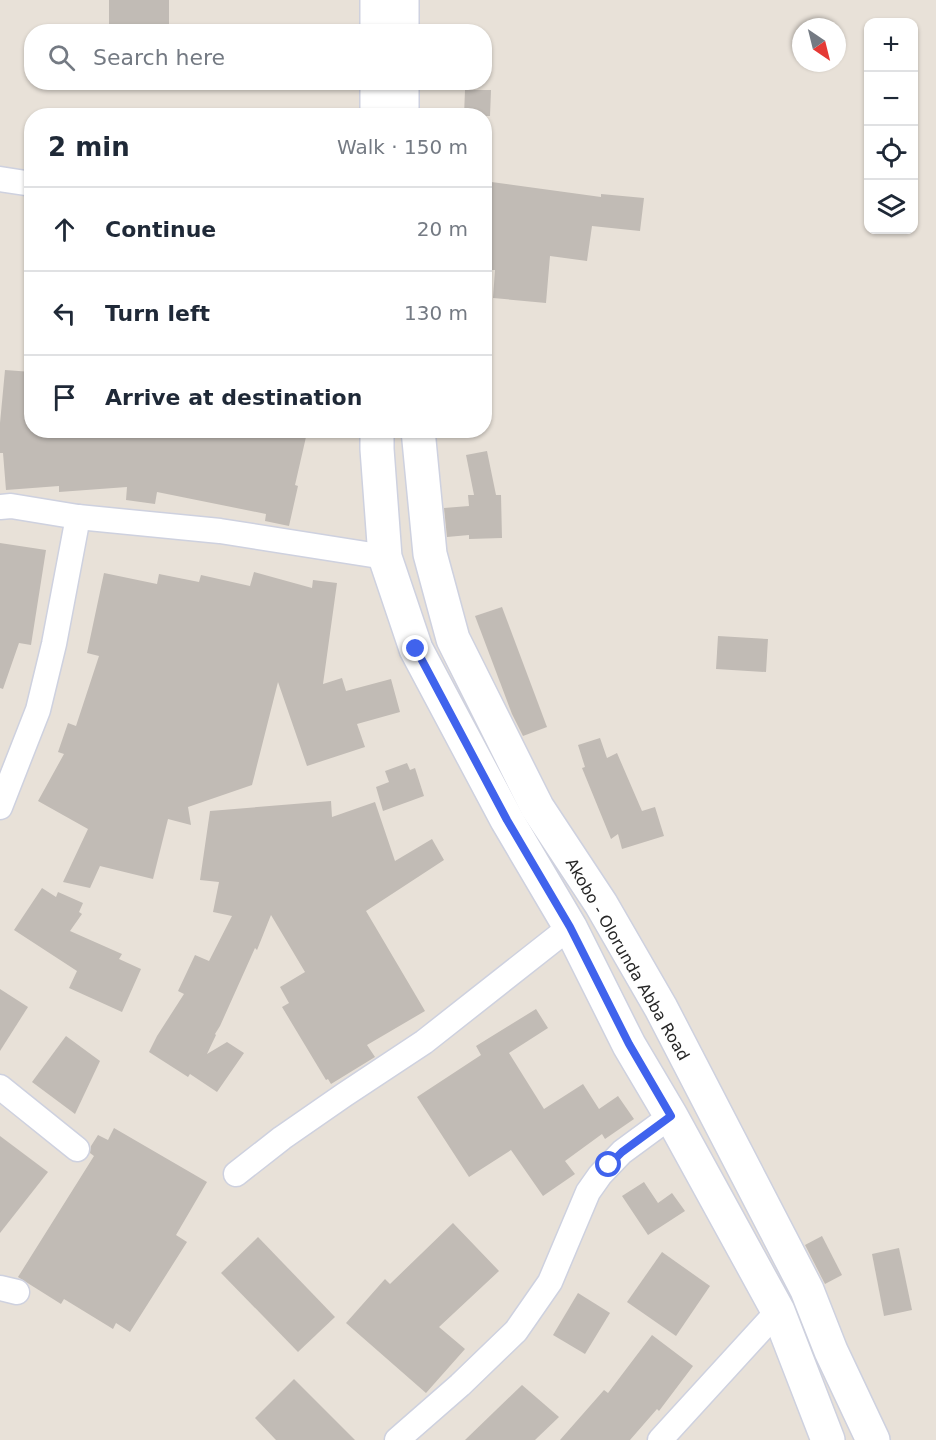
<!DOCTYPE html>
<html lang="en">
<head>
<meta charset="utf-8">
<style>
  body { margin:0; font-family:"DejaVu Sans",sans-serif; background:#f6f6f7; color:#1f2937 }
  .controls { position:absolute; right:18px; top:18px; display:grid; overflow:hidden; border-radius:12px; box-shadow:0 2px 4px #0004 }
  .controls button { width:54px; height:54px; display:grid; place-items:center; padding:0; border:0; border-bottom:2px solid #e0e1e3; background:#fff; color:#1f2937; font:30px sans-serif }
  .compass { position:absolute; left:792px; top:18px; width:54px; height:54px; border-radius:50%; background:#fff; box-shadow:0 2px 4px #0004; rotate:145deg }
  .stop { position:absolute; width:18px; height:18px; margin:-14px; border:4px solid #4063ed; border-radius:50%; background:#fff }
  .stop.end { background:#4063ed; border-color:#fff; box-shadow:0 2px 6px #0008 }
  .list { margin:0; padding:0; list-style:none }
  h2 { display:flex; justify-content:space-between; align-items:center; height:78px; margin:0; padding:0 24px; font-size:26px }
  h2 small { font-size:20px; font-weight:400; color:#747a83 }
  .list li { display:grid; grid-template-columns:39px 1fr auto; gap:18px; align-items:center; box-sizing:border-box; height:84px; padding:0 24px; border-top:2px solid #e0e1e3 }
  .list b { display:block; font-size:22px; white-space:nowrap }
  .list em { font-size:20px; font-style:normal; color:#747a83 }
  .icon { flex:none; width:33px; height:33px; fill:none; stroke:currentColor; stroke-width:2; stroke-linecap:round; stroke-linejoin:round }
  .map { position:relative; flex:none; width:936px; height:1440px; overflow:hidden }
  .search { position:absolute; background:#fff; box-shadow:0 2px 4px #0004; left:24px; top:24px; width:468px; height:66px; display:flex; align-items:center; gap:15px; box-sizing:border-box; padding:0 21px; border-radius:24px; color:#747a83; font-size:22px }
  .panel { position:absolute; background:#fff; box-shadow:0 2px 4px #0004; left:24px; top:108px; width:468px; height:330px; border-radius:24px }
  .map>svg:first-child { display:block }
  .building { fill:#c1bbb5 }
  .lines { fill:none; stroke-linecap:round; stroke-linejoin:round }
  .street-casing { stroke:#ced1df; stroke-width:27 }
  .secondary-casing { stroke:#ced1df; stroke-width:36 }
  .street { stroke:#fff; stroke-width:24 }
  .secondary { stroke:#fff; stroke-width:33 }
  .route { stroke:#4063ed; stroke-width:8 }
  .labels { text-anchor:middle; stroke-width:4.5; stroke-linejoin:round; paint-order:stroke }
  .street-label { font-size:16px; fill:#262626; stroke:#fff }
</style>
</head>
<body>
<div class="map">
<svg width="936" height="1440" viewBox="0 0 936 1440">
  <rect width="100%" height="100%" fill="#e8e1d8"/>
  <!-- building -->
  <g class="building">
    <rect x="109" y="0" width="60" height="32"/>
    <path d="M 465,90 L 491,90 L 490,116 L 464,116 Z"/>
    <path d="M 484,181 L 601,197 L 601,194 L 644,198 L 640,231 L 592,226 L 587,261 L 550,256 L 546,303 L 493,298 L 495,270 L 484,270 Z"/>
    <path d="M 5,370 L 32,372 L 32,430 L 297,430 L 296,435 L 306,437 L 295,485 L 298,486 L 289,526 L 265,521 L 266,514 L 157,492 L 155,504 L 126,500 L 127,487 L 59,492 L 59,486 L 6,490 L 3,453 L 0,453 L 0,423 Z"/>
    <path d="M 487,451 L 496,495 L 501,495 L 502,538 L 469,539 L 469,535 L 447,537 L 444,508 L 469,506 L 468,495 L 474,495 L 466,455 Z"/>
    <path d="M 0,543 L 46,550 L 31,645 L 19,643 L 3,689 L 0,688 Z"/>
    <path d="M 254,572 L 312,588 L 313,580 L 337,583 L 323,684 L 342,678 L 346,691 L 391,679 L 400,712 L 357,724 L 365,747 L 307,766 L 278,682 L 252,785 L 188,807 L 191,825 L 168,819 L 153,879 L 100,866 L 90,888 L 63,882 L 88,829 L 38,801 L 64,754 L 58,752 L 68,723 L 76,726 L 99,656 L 87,653 L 104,573 L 157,584 L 159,574 L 199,582 L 201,575 L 250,586 Z"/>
    <path d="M 502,607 L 547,727 L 523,736 L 512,714 L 475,616 Z"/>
    <path d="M 718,636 L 768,639 L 766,672 L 716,669 Z"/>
    <path d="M 600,738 L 607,758 L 617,753 L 642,811 L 655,807 L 664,836 L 622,849 L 618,834 L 611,839 L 582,768 L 585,767 L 578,745 Z"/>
    <path d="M 407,763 L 410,770 L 415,768 L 424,796 L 383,811 L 376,787 L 389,782 L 385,771 Z"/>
    <path d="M 331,801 L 332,817 L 375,802 L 395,861 L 432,839 L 444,860 L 366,911 L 425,1011 L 367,1045 L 375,1057 L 331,1084 L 328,1079 L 326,1080 L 282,1007 L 289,1003 L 280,987 L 305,972 L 271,915 L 257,950 L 255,948 L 220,1026 L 215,1034 L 216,1035 L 207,1054 L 227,1042 L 244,1053 L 217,1092 L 190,1074 L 188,1077 L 149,1052 L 157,1036 L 184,994 L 178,991 L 195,955 L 209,961 L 232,916 L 213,912 L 219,882 L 200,880 L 210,811 Z"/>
    <path d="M 42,888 L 56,897 L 58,892 L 83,903 L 79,912 L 82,914 L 70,931 L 122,954 L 119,959 L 141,969 L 122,1012 L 69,988 L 77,971 L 14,930 Z"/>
    <path d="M 0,989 L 28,1007 L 0,1051 Z"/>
    <path d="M 536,1009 L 548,1028 L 509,1053 L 544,1109 L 583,1084 L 599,1109 L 618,1096 L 634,1119 L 605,1139 L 602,1134 L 565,1161 L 575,1174 L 543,1196 L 511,1150 L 469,1177 L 417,1097 L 481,1055 L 476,1046 Z"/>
    <path d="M 66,1036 L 100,1061 L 75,1114 L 32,1082 Z"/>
    <path d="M 114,1128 L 207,1182 L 176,1235 L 187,1242 L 130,1332 L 116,1323 L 113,1329 L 64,1299 L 61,1304 L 18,1277 L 94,1156 L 90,1153 L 91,1146 L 98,1135 L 108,1140 Z"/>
    <path d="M 0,1136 L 48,1172 L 0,1233 Z"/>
    <path d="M 644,1182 L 658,1203 L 672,1193 L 685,1211 L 648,1235 L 622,1196 Z"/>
    <path d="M 453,1223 L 499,1271 L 439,1327 L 465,1349 L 426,1393 L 346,1323 L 385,1279 L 390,1284 Z"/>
    <path d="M 822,1236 L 842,1275 L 825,1284 L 805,1245 Z"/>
    <path d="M 258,1237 L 335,1317 L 298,1352 L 221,1273 Z"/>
    <path d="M 899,1248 L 912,1310 L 884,1316 L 872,1254 Z"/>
    <path d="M 662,1252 L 710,1286 L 676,1336 L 627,1302 Z"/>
    <path d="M 578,1293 L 610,1313 L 585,1354 L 553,1335 Z"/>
    <path d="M 652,1335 L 693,1366 L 659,1411 L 657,1409 L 630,1440 L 560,1440 L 604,1390 L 608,1393 Z"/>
    <path d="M 294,1379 L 355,1440 L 276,1440 L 255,1418 Z"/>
    <path d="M 522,1385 L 559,1417 L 535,1440 L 465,1440 Z"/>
  </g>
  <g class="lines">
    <!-- street casing -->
    <g class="street-casing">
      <g id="street">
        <path d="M 0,179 L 32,184"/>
        <path d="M 0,507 L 11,506 L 78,517 L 220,531 L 385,557"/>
        <path d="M 0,807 L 38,710 L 54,644 L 78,517"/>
        <path d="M 0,1087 L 77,1149"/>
        <path d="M 236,1174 L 282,1138 L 344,1095 L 424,1042 L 570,927"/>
        <path d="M 0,1288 L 17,1292"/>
        <path d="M 397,1440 L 460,1385 L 516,1331 L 550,1282 L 588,1192 L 600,1175 L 622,1152 L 671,1116"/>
        <path d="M 660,1440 L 778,1311"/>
      </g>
    </g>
    <!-- secondary casing -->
    <g class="secondary-casing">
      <g id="secondary">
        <path d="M 377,32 L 377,0"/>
        <path d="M 402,32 L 402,0"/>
        <path d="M 377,116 L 377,82"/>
        <path d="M 402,116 L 402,82"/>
        <path d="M 377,430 L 377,449 L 385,557 L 416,649 L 507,820 L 570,927 L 629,1045 L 671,1116 L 778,1311 L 828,1440"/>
        <path d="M 418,430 L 430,554 L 453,639 L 537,807 L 601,904 L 661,1008 L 807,1290 L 831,1351 L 873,1440"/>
      </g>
    </g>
    <!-- street -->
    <use href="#street" class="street"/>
    <!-- secondary -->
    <use href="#secondary" class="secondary"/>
  </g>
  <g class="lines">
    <!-- route -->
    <path class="route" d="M 416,649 L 507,820 L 570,927 L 629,1044 L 671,1116 L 622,1152 L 609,1165"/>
  </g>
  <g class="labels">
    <!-- street labels -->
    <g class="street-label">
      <text transform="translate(628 959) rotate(60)" y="6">Akobo - Olorunda Abba Road</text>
    </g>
  </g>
</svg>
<div class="controls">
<button>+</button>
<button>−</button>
<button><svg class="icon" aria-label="locate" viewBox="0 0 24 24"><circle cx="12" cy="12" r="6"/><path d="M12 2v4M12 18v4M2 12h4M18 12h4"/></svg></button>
<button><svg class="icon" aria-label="layers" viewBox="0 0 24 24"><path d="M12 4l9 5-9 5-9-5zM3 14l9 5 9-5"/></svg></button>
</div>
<svg class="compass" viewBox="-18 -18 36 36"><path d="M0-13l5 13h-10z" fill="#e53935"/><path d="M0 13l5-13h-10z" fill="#747a83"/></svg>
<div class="stop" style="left:609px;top:1165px"></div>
<div class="stop end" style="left:416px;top:649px"></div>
<div class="search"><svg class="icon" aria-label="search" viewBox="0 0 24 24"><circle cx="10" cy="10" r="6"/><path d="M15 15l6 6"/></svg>Search here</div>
<section class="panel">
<h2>2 min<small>Walk · 150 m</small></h2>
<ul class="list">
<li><svg class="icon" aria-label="ahead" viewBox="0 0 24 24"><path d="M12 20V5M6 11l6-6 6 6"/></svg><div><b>Continue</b></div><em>20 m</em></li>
<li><svg class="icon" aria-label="left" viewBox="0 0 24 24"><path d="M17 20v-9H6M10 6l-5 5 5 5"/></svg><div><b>Turn left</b></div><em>130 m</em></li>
<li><svg class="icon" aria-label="arrive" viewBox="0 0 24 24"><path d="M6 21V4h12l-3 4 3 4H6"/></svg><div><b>Arrive at destination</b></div></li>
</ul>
</section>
</div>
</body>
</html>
